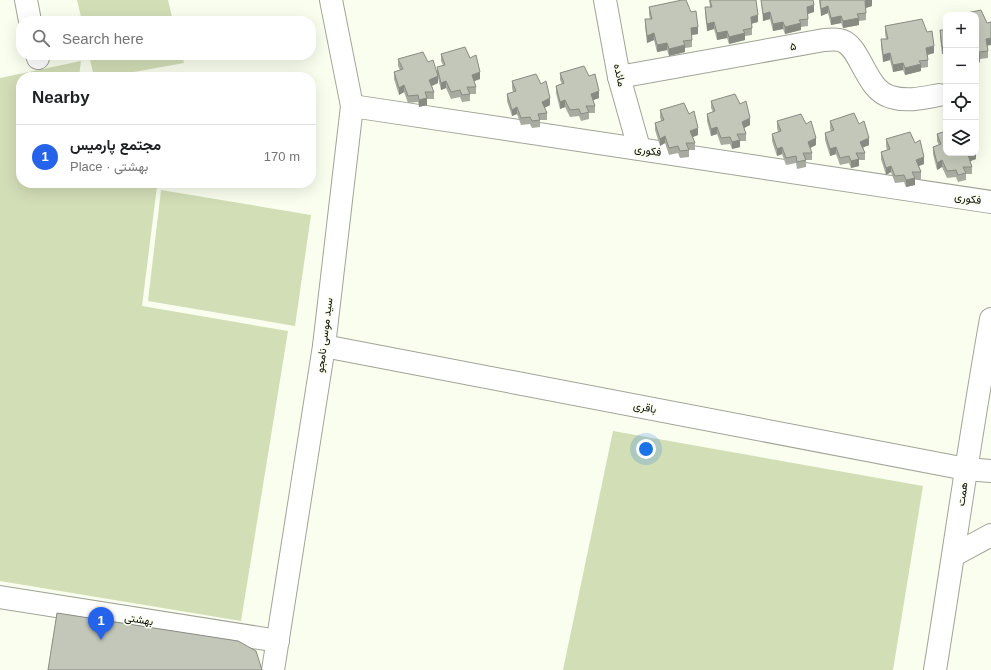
<!DOCTYPE html>
<html lang="en">
<head>
<meta charset="utf-8">
<style>
  body { margin:0; font-family:Arial,Vazirmatn,sans-serif; background:#f2f2f2; color:#202124 }
  .controls { position:absolute; right:12px; top:12px; display:grid; overflow:hidden; border-radius:8px; box-shadow:0 4px 16px #0002 }
  .controls button { width:36px; height:36px; display:grid; place-items:center; padding:0; border:0; border-bottom:1px solid #e0e0e0; background:#fff; color:#202124; font:20px sans-serif }
  .you { position:absolute; left:646px; top:449px; width:14px; height:14px; margin:-10px; border:3px solid #fff; border-radius:50%; background:#1a73e8; box-shadow:0 0 0 6px #1a73e833 }
  .badge { display:grid; place-items:center; width:26px; height:26px; border-radius:50%; background:#2563eb; color:#fff; font-size:13px; font-weight:700 }
  .pin { position:absolute; translate:-50% -33px; filter:drop-shadow(0 1px 2px #0008) }
  .pin::after { content:''; position:absolute; top:21px; width:14px; height:12px; background:inherit; clip-path:polygon(0 0,100% 0,50% 100%) }
  .list { margin:0; padding:0; list-style:none }
  h2 { display:flex; justify-content:space-between; align-items:center; height:52px; margin:0; padding:0 16px; font-size:17px }
  h2 small { font-size:13px; font-weight:400; color:#757577 }
  .list li { display:grid; grid-template-columns:26px 1fr auto; gap:12px; align-items:center; box-sizing:border-box; height:64px; padding:0 16px; border-top:1px solid #e0e0e0 }
  .list b { display:block; font-size:15px; white-space:nowrap }
  .list p { margin:0; font-size:13px; white-space:nowrap; color:#757577 }
  .list em { font-size:13px; font-style:normal; color:#757577 }
  .icon { flex:none; width:22px; height:22px; fill:none; stroke:currentColor; stroke-width:2; stroke-linecap:round; stroke-linejoin:round }
  .map { position:relative; flex:none; width:991px; height:670px; overflow:hidden }
  .search { position:absolute; background:#fff; box-shadow:0 4px 16px #0002; left:16px; top:16px; width:300px; height:44px; display:flex; align-items:center; gap:10px; box-sizing:border-box; padding:0 14px; border-radius:16px; color:#757577; font-size:15px }
  .panel { position:absolute; background:#fff; box-shadow:0 4px 16px #0002; left:16px; top:72px; width:300px; height:116px; border-radius:16px }
  .map>svg:first-child { display:block }
  .green { fill:#d2deb6 }
  .lines { fill:none; stroke-linecap:round; stroke-linejoin:round }
  .minor-casing { stroke:#a0a497; stroke-width:24 }
  .minor { stroke:#fff; stroke-width:22 }
  .wall { fill:#a8ab9f }
  .shaded-wall { fill:#888b82 }
  .building { fill:#c3c7b9; stroke:#888b82 }
  .labels { text-anchor:middle; stroke-width:3; stroke-linejoin:round; paint-order:stroke }
  .street-label { font-size:11px; fill:#0b0d08; stroke:#f9feef }
</style>
</head>
<body>
<div class="map">
<svg width="991" height="670" viewBox="0 0 991 670">
  <rect width="100%" height="100%" fill="#f9feef"/>
  <!-- green -->
  <g class="green">
    <path d="M 77,0 L 168,0 L 173,21 L 82,21 Z"/>
    <path d="M 89,55 L 182,55 L 184,63 L 106,77 L 94,77 Z"/>
    <path d="M 81,61 L 79,77 L 21,77 L 21,183 L 136,183 L 157,186 L 142,306 L 288,331 L 241,621 L 0,581 L 0,78 Z"/>
    <path d="M 161,190 L 311,215 L 295,326 L 148,301 Z"/>
    <path d="M 613,431 L 923,486 L 893,670 L 563,670 Z"/>
  </g>
  <g class="lines">
    <!-- minor casing -->
    <g class="minor-casing">
      <g id="minor">
        <path d="M 26,0 L 30,21"/>
        <path d="M 605,0 L 619,77 L 639,148"/>
        <path d="M 37,55 L 38,58"/>
        <path d="M 619,77 L 824,40 C 828,40 834,39 839,40 C 861,43 864,90 891,97 C 907,102 923,98 939,95"/>
        <path d="M 352,106 L 991,202"/>
        <path d="M 324,346 L 966,469 L 991,471"/>
        <path d="M 954,555 L 991,535"/>
        <path d="M 0,597 L 278,641"/>
        <path d="M 273,670 L 324,346 L 352,106 L 331,0"/>
        <path d="M 935,670 C 954,553 970,436 991,319"/>
      </g>
    </g>
    <!-- minor -->
    <use href="#minor" class="minor"/>
  </g>
  <!-- wall -->
  <g class="wall">
    <path d="M 709,0 L 751,0 L 758,22 L 752,23 L 752,35 L 745,36 L 745,40 L 729,44 L 727,38 L 717,40 L 714,29 L 707,31 L 705,14 L 705,7 L 710,7 Z"/>
    <path d="M 761,0 L 814,12 L 808,14 L 808,26 L 801,27 L 801,30 L 785,34 L 783,29 L 773,31 L 770,19 L 763,21 Z"/>
    <path d="M 819,0 L 872,0 L 872,6 L 866,8 L 866,20 L 859,21 L 859,25 L 843,28 L 841,23 L 831,25 L 828,13 L 821,16 Z"/>
    <path d="M 649,7 L 698,34 L 692,35 L 692,47 L 685,48 L 685,52 L 669,56 L 667,50 L 657,52 L 654,40 L 647,43 L 645,26 L 645,19 L 650,19 L 649,14 Z"/>
    <path d="M 976,15 L 987,46 L 988,51 L 988,58 L 980,59 L 980,62 L 976,64 Z"/>
    <path d="M 946,17 L 946,52 L 942,54 L 940,37 L 940,30 L 946,30 L 945,25 L 945,18 Z"/>
    <path d="M 885,26 L 934,53 L 928,55 L 928,67 L 921,68 L 921,71 L 905,75 L 903,70 L 893,72 L 890,60 L 883,62 L 881,46 L 881,39 L 886,39 L 885,33 Z"/>
    <path d="M 441,54 L 480,79 L 474,81 L 476,87 L 476,94 L 470,94 L 470,101 L 462,102 L 460,97 L 451,99 L 446,88 L 441,90 L 438,78 L 438,83 L 432,86 L 434,92 L 434,99 L 427,99 L 427,105 L 419,107 L 418,102 L 408,103 L 404,92 L 399,95 L 394,79 L 394,72 L 400,70 L 398,66 L 398,59 L 428,62 L 437,73 L 437,67 L 443,65 L 441,61 Z"/>
    <path d="M 560,73 L 599,98 L 593,100 L 595,106 L 595,113 L 589,113 L 589,119 L 581,121 L 579,116 L 570,117 L 565,107 L 560,109 L 556,93 L 556,86 L 562,84 L 560,80 Z"/>
    <path d="M 512,81 L 550,105 L 544,108 L 547,113 L 547,120 L 540,120 L 540,127 L 532,128 L 530,124 L 521,125 L 517,114 L 512,116 L 507,101 L 507,94 L 513,92 L 512,88 Z"/>
    <path d="M 711,101 L 740,104 L 750,125 L 744,128 L 746,134 L 746,141 L 740,141 L 740,147 L 732,149 L 730,144 L 721,145 L 717,134 L 711,136 L 707,121 L 707,114 L 713,112 L 711,108 Z"/>
    <path d="M 660,110 L 698,135 L 693,137 L 695,143 L 695,150 L 689,150 L 689,157 L 680,158 L 678,153 L 669,155 L 665,143 L 660,146 L 655,130 L 655,123 L 661,121 L 660,117 Z"/>
    <path d="M 777,121 L 816,145 L 810,148 L 812,153 L 812,160 L 806,160 L 806,167 L 797,169 L 796,163 L 786,165 L 782,154 L 777,156 L 772,141 L 772,134 L 778,132 L 777,128 Z"/>
    <path d="M 830,121 L 869,145 L 863,147 L 865,153 L 865,160 L 859,160 L 859,166 L 851,168 L 849,163 L 840,165 L 836,154 L 830,156 L 825,140 L 825,133 L 831,131 L 830,128 Z"/>
    <path d="M 937,134 L 976,153 L 976,159 L 970,161 L 972,167 L 972,174 L 966,174 L 966,180 L 958,182 L 956,177 L 947,178 L 942,167 L 937,170 L 933,154 L 933,147 L 939,145 L 937,141 Z"/>
    <path d="M 886,139 L 924,164 L 919,166 L 921,172 L 921,179 L 915,179 L 915,185 L 906,187 L 904,182 L 895,183 L 891,172 L 886,175 L 881,159 L 881,152 L 887,150 L 886,146 Z"/>
  </g>
  <!-- shaded-wall -->
  <g class="shaded-wall">
    <path d="M 868,0 L 872,0 L 872,6 L 865,8 L 865,1 Z"/>
    <path d="M 814,5 L 814,12 L 807,14 L 807,7 Z"/>
    <path d="M 828,6 L 828,13 L 821,16 L 821,9 Z"/>
    <path d="M 770,12 L 770,19 L 763,21 L 763,14 Z"/>
    <path d="M 758,15 L 758,22 L 751,24 L 751,17 Z"/>
    <path d="M 841,16 L 841,23 L 831,25 L 831,18 Z"/>
    <path d="M 859,18 L 859,25 L 843,28 L 843,21 Z"/>
    <path d="M 714,22 L 714,29 L 707,31 L 707,24 Z"/>
    <path d="M 783,22 L 783,29 L 773,31 L 773,24 Z"/>
    <path d="M 801,23 L 801,30 L 785,34 L 785,27 Z"/>
    <path d="M 698,27 L 698,34 L 691,35 L 691,28 Z"/>
    <path d="M 727,31 L 727,38 L 717,40 L 717,33 Z"/>
    <path d="M 654,33 L 654,40 L 647,43 L 647,36 Z"/>
    <path d="M 745,33 L 745,40 L 729,44 L 729,37 Z"/>
    <path d="M 991,38 L 991,45 L 986,46 L 986,39 Z"/>
    <path d="M 667,43 L 667,50 L 657,52 L 657,45 Z"/>
    <path d="M 685,45 L 685,52 L 669,56 L 669,49 Z"/>
    <path d="M 946,45 L 946,52 L 942,54 L 942,47 Z"/>
    <path d="M 934,46 L 934,53 L 926,55 L 926,48 Z"/>
    <path d="M 890,53 L 890,60 L 883,62 L 883,55 Z"/>
    <path d="M 980,56 L 980,62 L 976,64 L 976,57 Z"/>
    <path d="M 903,63 L 903,70 L 893,72 L 893,65 Z"/>
    <path d="M 921,64 L 921,71 L 905,75 L 905,68 Z"/>
    <path d="M 480,72 L 480,79 L 472,82 L 472,75 Z"/>
    <path d="M 438,76 L 438,83 L 429,87 L 429,80 Z"/>
    <path d="M 446,81 L 446,88 L 441,90 L 441,83 Z"/>
    <path d="M 404,85 L 404,92 L 399,95 L 399,88 Z"/>
    <path d="M 599,91 L 599,98 L 591,101 L 591,94 Z"/>
    <path d="M 427,98 L 427,105 L 419,107 L 419,100 Z"/>
    <path d="M 550,98 L 550,105 L 542,109 L 542,102 Z"/>
    <path d="M 565,100 L 565,107 L 560,109 L 560,102 Z"/>
    <path d="M 517,107 L 517,114 L 512,116 L 512,110 Z"/>
    <path d="M 750,118 L 750,125 L 742,129 L 742,122 Z"/>
    <path d="M 717,127 L 717,134 L 711,136 L 711,129 Z"/>
    <path d="M 698,128 L 698,135 L 690,138 L 690,131 Z"/>
    <path d="M 665,136 L 665,143 L 660,146 L 660,139 Z"/>
    <path d="M 816,138 L 816,145 L 808,149 L 808,142 Z"/>
    <path d="M 869,138 L 869,145 L 860,149 L 860,142 Z"/>
    <path d="M 740,140 L 740,147 L 732,149 L 732,142 Z"/>
    <path d="M 782,147 L 782,154 L 777,156 L 777,149 Z"/>
    <path d="M 836,147 L 836,154 L 830,156 L 830,149 Z"/>
    <path d="M 973,153 L 976,153 L 976,159 L 968,162 L 968,155 Z"/>
    <path d="M 924,157 L 924,164 L 916,167 L 916,160 Z"/>
    <path d="M 859,159 L 859,166 L 851,168 L 851,161 Z"/>
    <path d="M 942,160 L 942,167 L 937,170 L 937,163 Z"/>
    <path d="M 891,166 L 891,172 L 886,175 L 886,168 Z"/>
    <path d="M 915,178 L 915,185 L 906,187 L 906,180 Z"/>
  </g>
  <!-- building -->
  <g class="building">
    <path d="M 682,0 L 686,0 L 691,12 L 696,11 L 698,27 L 691,28 L 692,40 L 683,41 L 685,45 L 669,49 L 667,43 L 657,45 L 654,33 L 647,36 L 645,19 L 652,19 L 649,7 Z"/>
    <path d="M 710,0 L 756,0 L 758,15 L 751,17 L 752,28 L 743,30 L 745,33 L 729,37 L 727,31 L 717,33 L 714,22 L 707,24 L 705,7 L 712,7 Z"/>
    <path d="M 761,0 L 813,0 L 814,5 L 807,7 L 808,19 L 799,20 L 801,23 L 785,27 L 783,22 L 773,24 L 770,12 L 763,14 Z"/>
    <path d="M 820,0 L 868,0 L 865,1 L 866,13 L 857,14 L 859,18 L 843,21 L 841,16 L 831,18 L 828,6 L 821,9 Z"/>
    <path d="M 981,10 L 987,23 L 991,22 L 991,38 L 986,39 L 988,51 L 979,52 L 980,56 L 976,57 L 976,15 L 957,15 Z"/>
    <path d="M 922,19 L 927,32 L 932,31 L 934,46 L 926,48 L 928,60 L 919,61 L 921,64 L 905,68 L 903,63 L 893,65 L 890,53 L 883,55 L 881,39 L 888,39 L 885,26 Z"/>
    <path d="M 940,30 L 946,30 L 946,45 L 942,47 Z"/>
    <path d="M 465,47 L 470,58 L 476,55 L 480,72 L 472,75 L 476,87 L 467,87 L 470,94 L 462,95 L 460,90 L 451,92 L 446,81 L 441,83 L 437,67 L 445,65 L 441,54 Z"/>
    <path d="M 423,52 L 428,62 L 433,60 L 438,76 L 429,80 L 434,92 L 425,92 L 427,98 L 419,100 L 418,95 L 408,96 L 404,85 L 399,88 L 394,72 L 403,69 L 398,59 Z"/>
    <path d="M 584,66 L 589,76 L 595,74 L 599,91 L 591,94 L 595,106 L 586,106 L 589,112 L 581,114 L 579,109 L 570,110 L 565,100 L 560,102 L 556,86 L 564,83 L 560,73 Z"/>
    <path d="M 536,74 L 541,84 L 546,81 L 550,98 L 542,102 L 547,113 L 538,114 L 540,120 L 532,121 L 530,117 L 521,118 L 517,107 L 512,110 L 507,94 L 516,91 L 512,81 Z"/>
    <path d="M 735,94 L 740,104 L 746,101 L 750,118 L 742,122 L 746,134 L 737,134 L 740,140 L 732,142 L 730,137 L 721,138 L 717,127 L 711,129 L 707,114 L 715,111 L 711,101 Z"/>
    <path d="M 684,103 L 689,114 L 694,111 L 698,128 L 690,131 L 695,143 L 686,143 L 689,150 L 680,151 L 678,146 L 669,148 L 665,136 L 660,139 L 655,123 L 664,120 L 660,110 Z"/>
    <path d="M 854,113 L 859,124 L 864,121 L 869,138 L 860,142 L 865,153 L 856,153 L 859,159 L 851,161 L 849,156 L 840,158 L 836,147 L 830,149 L 825,133 L 834,130 L 830,121 Z"/>
    <path d="M 801,114 L 806,124 L 811,121 L 816,138 L 808,142 L 812,153 L 803,153 L 806,160 L 797,162 L 796,156 L 786,158 L 782,147 L 777,149 L 772,134 L 781,131 L 777,121 Z"/>
    <path d="M 946,131 L 946,153 L 973,153 L 968,155 L 972,167 L 963,167 L 966,173 L 958,175 L 956,170 L 947,171 L 942,160 L 937,163 L 933,147 L 941,144 L 937,134 Z"/>
    <path d="M 910,132 L 915,143 L 920,140 L 924,157 L 916,160 L 921,172 L 912,172 L 915,178 L 906,180 L 904,175 L 895,176 L 891,166 L 886,168 L 881,152 L 890,149 L 886,139 Z"/>
    <path d="M 57,613 L 238,641 L 256,651 L 262,670 L 48,670 Z"/>
  </g>
  <g class="labels">
    <!-- street labels -->
    <g class="street-label">
      <text transform="translate(793 46) rotate(-10)" y="4">۵</text>
      <text transform="translate(620 75) rotate(78)" y="4">مائده</text>
      <text transform="translate(648 150) rotate(9)" y="4">فکوری</text>
      <text transform="translate(968 198) rotate(9)" y="4">فکوری</text>
      <text transform="translate(324 335) rotate(-83)" y="4">سید موسی نامجو</text>
      <text transform="translate(645 407) rotate(11)" y="4">باقری</text>
      <text transform="translate(962 494) rotate(-82)" y="4">همت</text>
      <text transform="translate(139 619) rotate(9)" y="4">بهشتی</text>
    </g>
  </g>
</svg>
<div class="controls">
<button>+</button>
<button>−</button>
<button><svg class="icon" aria-label="locate" viewBox="0 0 24 24"><circle cx="12" cy="12" r="6"/><path d="M12 2v4M12 18v4M2 12h4M18 12h4"/></svg></button>
<button><svg class="icon" aria-label="layers" viewBox="0 0 24 24"><path d="M12 4l9 5-9 5-9-5zM3 14l9 5 9-5"/></svg></button>
</div>
<div class="you"></div>
<div class="pin badge" style="left:101px;top:640px">1</div>
<div class="search"><svg class="icon" aria-label="search" viewBox="0 0 24 24"><circle cx="10" cy="10" r="6"/><path d="M15 15l6 6"/></svg>Search here</div>
<section class="panel">
<h2>Nearby<small></small></h2>
<ul class="list">
<li><span class="badge">1</span><div><b>مجتمع پارمیس</b><p>Place · بهشتی</p></div><em>170 m</em></li>
</ul>
</section>
</div>
</body>
</html>
